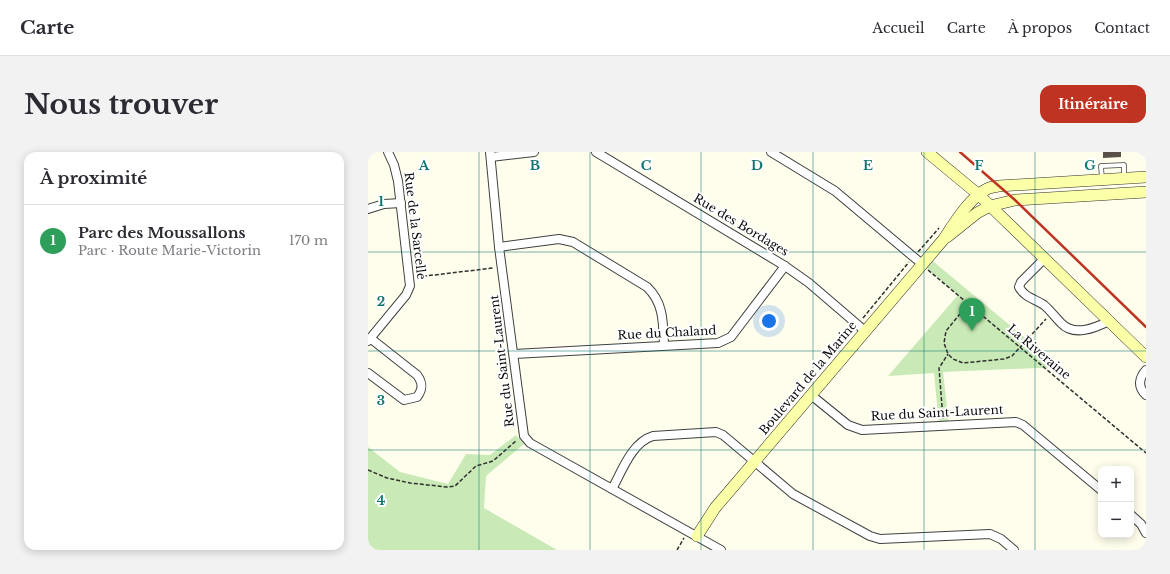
<!DOCTYPE html>
<html lang="fr">
<head>
<meta charset="utf-8">
<style>
  body { margin:0; font-family:"Libre Baskerville",serif; background:#f2f2f3; color:#2b2b33 }
  .controls { position:absolute; right:12px; bottom:12px; display:grid; overflow:hidden; border-radius:8px; box-shadow:0 2px 10px #0003 }
  .controls button { width:36px; height:36px; display:grid; place-items:center; padding:0; border:0; border-bottom:1px solid #e1e1e2; background:#fff; color:#2b2b33; font:20px sans-serif }
  .you { position:absolute; left:401px; top:169px; width:14px; height:14px; margin:-10px; border:3px solid #fff; border-radius:50%; background:#1a73e8; box-shadow:0 0 0 6px #1a73e833 }
  .badge { display:grid; place-items:center; width:26px; height:26px; border-radius:50%; background:#bf3323; color:#fff; font-size:13px; font-weight:700 }
  .pin { position:absolute; translate:-50% -33px; filter:drop-shadow(0 1px 2px #0008) }
  .pin::after { content:''; position:absolute; top:21px; width:14px; height:12px; background:inherit; clip-path:polygon(0 0,100% 0,50% 100%) }
  .list { margin:0; padding:0; list-style:none }
  h2 { display:flex; justify-content:space-between; align-items:center; height:52px; margin:0; padding:0 16px; font-size:17px }
  h2 small { font-size:13px; font-weight:400; color:#7c7c81 }
  .list li { display:grid; grid-template-columns:26px 1fr auto; gap:12px; align-items:center; box-sizing:border-box; height:72px; padding:0 16px; border-top:1px solid #e1e1e2 }
  .list b { display:block; font-size:15px; white-space:nowrap }
  .list p { margin:0; font-size:13px; white-space:nowrap; color:#7c7c81 }
  .list em { font-size:13px; font-style:normal; color:#7c7c81 }
  .map { position:relative; flex:none; width:778px; height:398px; overflow:hidden; border-radius:12px }
  header { display:flex; align-items:center; gap:24px; box-sizing:border-box; height:56px; padding:0 20px; background:#fff; border-bottom:1px solid #e1e1e2 }
  header strong { font-size:19px }
  nav { display:flex; gap:22px; margin-inline-start:auto; font-size:14px }
  .intro { display:flex; align-items:center; justify-content:space-between; box-sizing:border-box; height:96px; padding:0 24px }
  h1 { margin:0; font-size:28px }
  .button { padding:10px 18px; border-radius:12px; background:#bf3323; color:#fff; font-size:14px; font-weight:700 }
  main { display:flex; gap:24px; padding:0 24px }
  aside { flex:1; background:#fff; border-radius:12px; box-shadow:0 2px 10px #0003 }
  .map>svg:first-child { display:block }
  .green { fill:#c9eab6 }
  .building { fill:#565049 }
  .lines { fill:none; stroke-linecap:round; stroke-linejoin:round }
  .lane-casing { stroke:#404040; stroke-width:5.5 }
  .street-casing { stroke:#404040; stroke-width:10 }
  .secondary-casing { stroke:#2f2f2f; stroke-width:12 }
  .path { stroke:#2f2f2f; stroke-width:1.5; stroke-dasharray:4 2; stroke-linecap:butt }
  .lane { stroke:#fff; stroke-width:4 }
  .street { stroke:#fff; stroke-width:8 }
  .secondary { stroke:#fbffa8; stroke-width:11 }
  .rail { stroke:#bf3323; stroke-width:2.5 }
  .grid { fill:none; stroke:#0f766e; stroke-width:1; stroke-opacity:0.55 }
  .labels { text-anchor:middle; stroke-width:4; stroke-linejoin:round; paint-order:stroke }
  .street-label { font-size:12px; fill:#0d0d0d; stroke:#fff }
  .grid-label { font-size:13px; text-anchor:middle; font-weight:bold; fill:#0f766e; stroke:#fff; stroke-width:4; stroke-linejoin:round; paint-order:stroke }
</style>
</head>
<body>
<header>
<strong>Carte</strong>
<nav><a>Accueil</a><a>Carte</a><a>À propos</a><a>Contact</a></nav>
</header>
<div class="intro"><h1>Nous trouver</h1><a class="button">Itinéraire</a></div>
<main>
<aside>
<h2>À proximité<small></small></h2>
<ul class="list">
<li><span class="badge" style="background:#2e9e5b">1</span><div><b>Parc des Moussallons</b><p>Parc · Route Marie-Victorin</p></div><em>170 m</em></li>
</ul>
</aside>
<div class="map">
<svg width="778" height="398" viewBox="0 0 778 398">
  <rect width="100%" height="100%" fill="#fffeed"/>
  <!-- green -->
  <g class="green">
    <path d="M 560,105 L 692,215 L 575,220 L 581,272 L 571,273 L 566,221 L 520,224 L 590,143 L 554,112 Z"/>
    <path d="M 148,283 L 156,292 L 118,324 L 116,356 L 189,398 L 0,398 L 0,295 L 32,320 L 80,332 L 98,302 L 122,303 Z"/>
  </g>
  <!-- building -->
  <path class="building" d="M 735,0 L 753,0 L 753,5 L 735,6 Z"/>
  <g class="lines">
    <!-- lane casing -->
    <g class="lane-casing">
      <path id="lane" d="M 734,27 L 733,14 L 756,13 L 756,26"/>
    </g>
    <!-- street casing -->
    <g class="street-casing">
      <g id="street">
        <path d="M 122,0 L 131,95 L 156,284 L 162,291 L 353,398"/>
        <path d="M 228,0 L 417,114 L 441,131 L 497,179"/>
        <path d="M 403,0 L 467,39 L 554,112"/>
        <path d="M 123,5 L 166,0"/>
        <path d="M 0,57 L 16,52 L 33,51"/>
        <path d="M 131,95 L 191,87 L 205,90 L 279,135 C 296,151 295,171 296,193"/>
        <path d="M 676,107 L 653,130 L 651,135 C 656,145 667,147 676,153 C 682,158 687,165 693,171 C 706,185 727,176 741,169"/>
        <path d="M 0,189 L 38,143 L 42,134 L 30,29 L 26,13 L 20,0"/>
        <path d="M 146,202 L 350,191 L 363,185 L 417,114"/>
        <path d="M 778,218 C 771,226 769,235 778,243"/>
        <path d="M 0,221 L 36,248 L 49,245 C 55,237 55,231 49,223 L 2,186"/>
        <path d="M 443,243 L 480,273 L 494,278 L 648,270 L 655,273 L 733,338"/>
        <path d="M 244,337 C 254,319 264,290 285,284 L 348,280 L 355,283 L 425,342 L 502,384 L 512,387 L 622,382 L 633,387 L 646,398"/>
        <path d="M 763,363 L 773,372 L 778,381"/>
      </g>
    </g>
    <!-- secondary casing -->
    <g class="secondary-casing">
      <g id="secondary">
        <path d="M 559,0 L 611,43 L 778,205"/>
        <path d="M 579,85 L 609,61 L 622,54 L 647,48 L 778,40"/>
        <path d="M 329,384 L 347,356 L 575,88 C 585,73 602,45 619,37 C 622,35 627,35 631,34 L 778,25"/>
      </g>
    </g>
    <!-- path -->
    <g class="path">
      <path d="M 550,100 L 571,76"/>
      <path d="M 560,118 L 778,301"/>
      <path d="M 49,125 L 125,116"/>
      <path d="M 600,152 L 578,179 L 576,191 L 580,202 L 585,207 L 595,211 L 636,207 L 644,204 L 678,167"/>
      <path d="M 495,166 L 541,110"/>
      <path d="M 575,267 L 571,216 L 580,202"/>
      <path d="M 0,318 L 19,326 L 42,331 L 79,335 L 87,334 L 108,314 L 125,309 L 149,288"/>
      <path d="M 309,398 L 316,386"/>
    </g>
    <!-- lane -->
    <use href="#lane" class="lane"/>
    <!-- street -->
    <use href="#street" class="street"/>
    <!-- secondary -->
    <use href="#secondary" class="secondary"/>
    <!-- rail -->
    <path class="rail" d="M 592,0 L 647,48 L 778,175"/>
  </g>
  <!-- grid -->
  <path class="grid" d="M 111,0 L 111,398M 222,0 L 222,398M 333,0 L 333,398M 445,0 L 445,398M 556,0 L 556,398M 667,0 L 667,398M 0,100 L 778,100M 0,199 L 778,199M 0,298 L 778,298"/>
  <g class="labels">
    <!-- street labels -->
    <g class="street-label">
      <text transform="translate(373 73) rotate(31)" y="4">Rue des Bordages</text>
      <text transform="translate(47 74) rotate(83)" y="4">Rue de la Sarcelle</text>
      <text transform="translate(299 181) rotate(-3)" y="4">Rue du Chaland</text>
      <text transform="translate(671 200) rotate(40)" y="4">La Riveraine</text>
      <text transform="translate(134 209) rotate(-97)" y="4">Rue du Saint-Laurent</text>
      <text transform="translate(440 226) rotate(-50)" y="4">Boulevard de la Marine</text>
      <text transform="translate(569 261) rotate(-3)" y="4">Rue du Saint-Laurent</text>
    </g>
  </g>
  <g class="grid-label">
    <text x="56" y="18">A</text>
    <text x="167" y="18">B</text>
    <text x="278" y="18">C</text>
    <text x="389" y="18">D</text>
    <text x="500" y="18">E</text>
    <text x="611" y="18">F</text>
    <text x="722" y="18">G</text>
    <text x="13" y="54">1</text>
    <text x="13" y="154">2</text>
    <text x="13" y="253">3</text>
    <text x="13" y="353">4</text>
  </g>
</svg>
<div class="controls">
<button>+</button>
<button>−</button>
</div>
<div class="you"></div>
<div class="pin badge" style="left:604px;top:179px;background:#2e9e5b">1</div>
</div>
</main>
</body>
</html>
